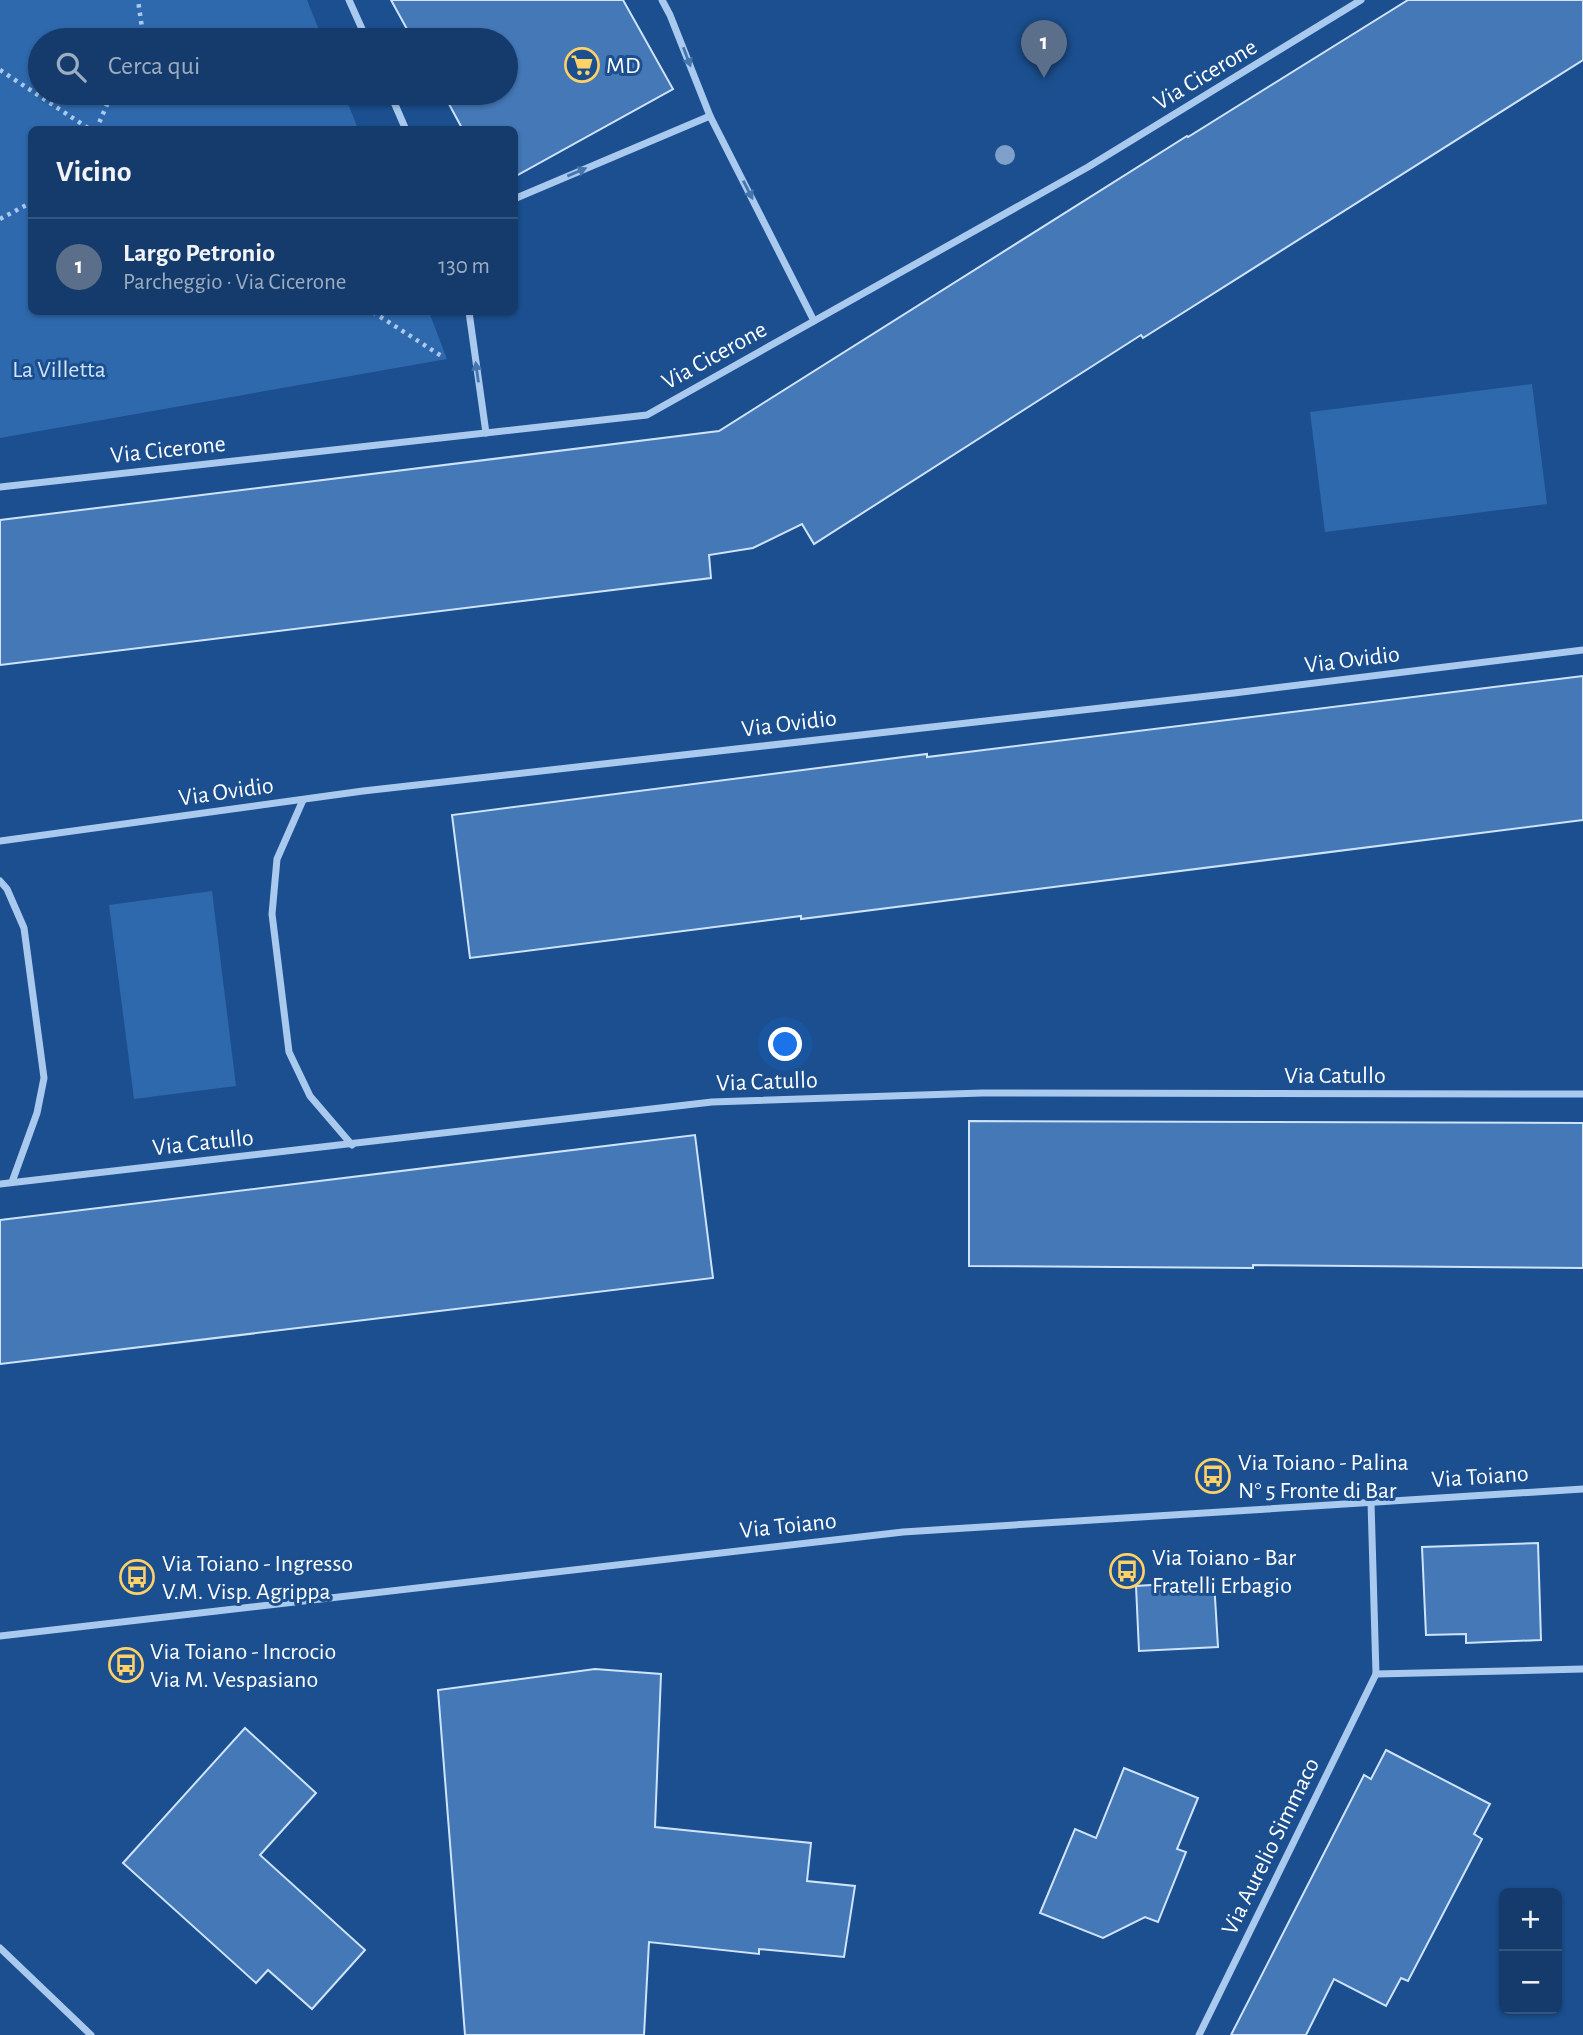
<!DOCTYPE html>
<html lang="it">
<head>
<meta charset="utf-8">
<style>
  body { margin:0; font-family:"Alegreya Sans",sans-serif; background:#1d4271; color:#f1f3f6 }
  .controls { position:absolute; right:21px; bottom:21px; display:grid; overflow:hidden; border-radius:10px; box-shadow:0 2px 5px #0004 }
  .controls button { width:63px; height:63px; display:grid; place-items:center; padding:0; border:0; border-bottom:2px solid #33557e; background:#143b6b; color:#f1f3f6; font:35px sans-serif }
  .you { position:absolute; left:786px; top:1045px; width:24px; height:24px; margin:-18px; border:5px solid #fff; border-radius:50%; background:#1a73e8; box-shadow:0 0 0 10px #1a73e833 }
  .badge { display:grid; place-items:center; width:46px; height:46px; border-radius:50%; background:#90b9f0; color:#fff; font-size:23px; font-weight:700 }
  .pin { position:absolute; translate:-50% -58px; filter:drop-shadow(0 2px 4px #0008) }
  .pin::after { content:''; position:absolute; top:37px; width:24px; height:21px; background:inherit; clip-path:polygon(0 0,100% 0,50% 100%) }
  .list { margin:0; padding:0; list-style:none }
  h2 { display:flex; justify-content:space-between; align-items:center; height:91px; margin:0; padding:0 28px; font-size:30px }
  h2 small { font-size:23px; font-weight:400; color:#9dadc1 }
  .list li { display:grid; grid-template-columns:46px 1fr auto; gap:21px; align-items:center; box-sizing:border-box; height:98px; padding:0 28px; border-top:2px solid #33557e }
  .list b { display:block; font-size:26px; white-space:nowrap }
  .list p { margin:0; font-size:23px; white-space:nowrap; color:#9dadc1 }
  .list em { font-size:23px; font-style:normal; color:#9dadc1 }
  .icon { flex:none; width:38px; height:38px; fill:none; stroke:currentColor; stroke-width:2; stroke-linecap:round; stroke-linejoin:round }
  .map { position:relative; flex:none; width:1583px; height:2035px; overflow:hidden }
  .search { position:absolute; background:#143b6b; box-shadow:0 2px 5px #0004; left:28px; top:28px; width:490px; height:77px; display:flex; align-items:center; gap:18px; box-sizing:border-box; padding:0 24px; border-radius:38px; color:#9dadc1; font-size:26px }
  .panel { position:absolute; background:#143b6b; box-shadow:0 2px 5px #0004; left:28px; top:126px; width:490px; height:189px; border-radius:10px }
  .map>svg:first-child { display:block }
  .green { fill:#2e69ad }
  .building { fill:#4478b7; stroke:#cfe3fa; stroke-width:2 }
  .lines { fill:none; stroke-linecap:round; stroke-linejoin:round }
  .path { stroke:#a9c9ee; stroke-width:4.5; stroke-dasharray:3.5 5; stroke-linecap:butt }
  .street { stroke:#a9c9ee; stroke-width:7 }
  .tree { fill:#7ea0ca }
  .oneway { fill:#4674ac }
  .labels { text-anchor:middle; stroke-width:6; stroke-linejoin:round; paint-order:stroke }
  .poi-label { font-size:24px; fill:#fff; stroke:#1b4f8f; text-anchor:start }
  .street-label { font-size:24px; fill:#fff; stroke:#1b4f8f }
  .park-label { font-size:24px; fill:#cfe3fa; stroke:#1b4f8f }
</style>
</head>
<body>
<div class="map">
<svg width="1583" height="2035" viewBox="0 0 1583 2035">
  <rect width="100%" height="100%" fill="#1b4f8f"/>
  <!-- green -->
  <g class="green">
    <path d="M 0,0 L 307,0 L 323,40 L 40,40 L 40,93 L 344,93 L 358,129 L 32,130 L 32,312 L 429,312 L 447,359 L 0,438 Z"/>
    <path d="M 1532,384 L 1547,504 L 1325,532 L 1310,412 Z"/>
    <path d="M 212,891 L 236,1086 L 134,1099 L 109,905 Z"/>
  </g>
  <!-- building -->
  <g class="building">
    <path d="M 391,0 L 623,0 L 673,89 L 514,177 L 514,130 L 463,130 L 443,93 L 506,93 L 506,40 L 413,40 Z"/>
    <path d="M 1408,0 L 1583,0 L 1583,60 L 1143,338 L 1141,335 L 814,544 L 802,524 L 753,548 L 709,555 L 711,578 L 0,665 L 0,520 L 719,431 L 1187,136 L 1188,137 Z"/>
    <path d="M 1583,676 L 1583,820 L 801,919 L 801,916 L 470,958 L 452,815 L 927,754 L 927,757 Z"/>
    <path d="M 969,1121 L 1583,1123 L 1583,1268 L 1253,1265 L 1253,1268 L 969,1266 Z"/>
    <path d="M 695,1135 L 713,1278 L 0,1364 L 0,1220 Z"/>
    <path d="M 1538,1543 L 1541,1640 L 1466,1643 L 1466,1634 L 1426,1635 L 1422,1547 Z"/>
    <path d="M 1214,1581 L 1218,1647 L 1139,1651 L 1136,1586 Z"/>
    <path d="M 595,1669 L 661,1674 L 655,1827 L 811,1843 L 807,1881 L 855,1886 L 844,1957 L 759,1949 L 759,1954 L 649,1942 L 644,2035 L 465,2035 L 438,1690 Z"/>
    <path d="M 245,1728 L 316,1793 L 260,1855 L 365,1950 L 312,2009 L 268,1970 L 256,1983 L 123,1863 Z"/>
    <path d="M 1386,1750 L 1490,1804 L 1474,1834 L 1482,1839 L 1408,1981 L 1401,1978 L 1386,2006 L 1334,1979 L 1306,2035 L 1231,2035 L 1364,1775 L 1371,1779 Z"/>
    <path d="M 1124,1768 L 1198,1798 L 1177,1849 L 1186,1852 L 1158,1922 L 1145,1917 L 1103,1938 L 1040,1913 L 1075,1829 L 1096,1838 Z"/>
  </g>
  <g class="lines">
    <!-- path -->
    <g class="path">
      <path d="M 136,40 L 142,28 L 138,0"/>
      <path d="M 0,70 L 91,130"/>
      <path d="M 96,130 L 112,93"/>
      <path d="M 0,219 L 32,202"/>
      <path d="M 373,312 L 443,357"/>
    </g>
    <!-- street -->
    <g class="street">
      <path d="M 349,0 L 367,40"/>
      <path d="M 662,0 L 670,15 L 710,116"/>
      <path d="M 390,93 L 406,130"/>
      <path d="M 514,199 L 710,116 L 814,321"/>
      <path d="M 469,312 L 486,433"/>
      <path d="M 0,487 L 647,415 L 1088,167 L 1361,0"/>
      <path d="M 303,800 L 277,859 L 272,914 L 289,1052 L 310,1096 L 352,1145"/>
      <path d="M 0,841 L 363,791 L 1234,693 L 1583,650"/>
      <path d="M 0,881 L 7,889 L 24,928 L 44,1078 L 37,1113 L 12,1182"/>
      <path d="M 0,1184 L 712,1102 L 982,1093 L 1583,1094"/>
      <path d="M 0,1636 L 903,1532 L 1583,1489"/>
      <path d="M 1376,1674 L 1583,1669"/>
      <path d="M 0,1948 L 91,2035"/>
      <path d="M 1199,2035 L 1376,1674 L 1371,1502"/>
    </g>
  </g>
  <!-- trees -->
  <circle class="tree" cx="1005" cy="155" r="10"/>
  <!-- one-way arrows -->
  <defs><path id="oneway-solid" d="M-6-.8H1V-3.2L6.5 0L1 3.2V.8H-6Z" transform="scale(1.75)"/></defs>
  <g class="oneway">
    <use href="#oneway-solid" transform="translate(687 57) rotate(69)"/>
    <use href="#oneway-solid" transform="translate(577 172) rotate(-23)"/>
    <use href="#oneway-solid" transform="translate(748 190) rotate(63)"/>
    <use href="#oneway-solid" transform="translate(477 372) rotate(-98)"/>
  </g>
  <!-- icons -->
  <defs>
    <g id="supermarket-ring" transform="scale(1.75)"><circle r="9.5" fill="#1b4f8f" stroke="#ffd166" stroke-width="1.5"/><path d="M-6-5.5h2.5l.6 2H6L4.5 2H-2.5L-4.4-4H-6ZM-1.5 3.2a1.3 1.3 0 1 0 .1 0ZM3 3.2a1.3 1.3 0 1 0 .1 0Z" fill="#ffd166"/></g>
    <g id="bus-ring" transform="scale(1.75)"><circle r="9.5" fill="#1b4f8f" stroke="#ffd166" stroke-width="1.5"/><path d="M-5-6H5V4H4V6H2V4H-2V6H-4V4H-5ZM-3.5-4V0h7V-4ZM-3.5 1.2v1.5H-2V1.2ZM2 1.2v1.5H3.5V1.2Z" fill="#ffd166"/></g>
  </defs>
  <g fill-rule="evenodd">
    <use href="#supermarket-ring" x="582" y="65"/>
    <use href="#bus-ring" x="1213" y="1476"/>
    <use href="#bus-ring" x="1127" y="1571"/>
    <use href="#bus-ring" x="137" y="1577"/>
    <use href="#bus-ring" x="126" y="1665"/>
  </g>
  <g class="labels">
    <!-- poi labels -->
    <g class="poi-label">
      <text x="606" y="73">MD</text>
      <text x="1238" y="1470">Via Toiano - Palina<tspan x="1238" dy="28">N° 5 Fronte di Bar</tspan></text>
      <text x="1152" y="1565">Via Toiano - Bar<tspan x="1152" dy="28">Fratelli Erbagio</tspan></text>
      <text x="162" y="1571">Via Toiano - Ingresso<tspan x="162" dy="28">V.M. Visp. Agrippa</tspan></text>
      <text x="150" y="1659">Via Toiano - Incrocio<tspan x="150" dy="28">Via M. Vespasiano</tspan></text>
    </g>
    <!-- street labels -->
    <g class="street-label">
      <text transform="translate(1205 74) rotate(-31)" y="8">Via Cicerone</text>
      <text transform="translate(714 355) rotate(-29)" y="8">Via Cicerone</text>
      <text transform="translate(168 449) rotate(-6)" y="8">Via Cicerone</text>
      <text transform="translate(1352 659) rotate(-7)" y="8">Via Ovidio</text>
      <text transform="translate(789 723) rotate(-7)" y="8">Via Ovidio</text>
      <text transform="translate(226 791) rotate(-8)" y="8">Via Ovidio</text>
      <text x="1335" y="1083">Via Catullo</text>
      <text transform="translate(767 1081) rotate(-2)" y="8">Via Catullo</text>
      <text transform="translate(203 1142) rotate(-6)" y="8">Via Catullo</text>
      <text transform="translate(1480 1476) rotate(-4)" y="8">Via Toiano</text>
      <text transform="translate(788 1525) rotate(-6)" y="8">Via Toiano</text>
      <text transform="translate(1270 1846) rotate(-64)" y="8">Via Aurelio Simmaco</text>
    </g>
    <!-- park labels -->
    <g class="park-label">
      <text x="59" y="377">La Villetta</text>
    </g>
  </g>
</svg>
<div class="controls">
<button>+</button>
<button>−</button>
</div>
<div class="you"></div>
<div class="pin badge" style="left:1044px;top:78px;background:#5c6f8a">1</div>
<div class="search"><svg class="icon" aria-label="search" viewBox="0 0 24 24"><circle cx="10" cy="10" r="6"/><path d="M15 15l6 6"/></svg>Cerca qui</div>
<section class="panel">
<h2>Vicino<small></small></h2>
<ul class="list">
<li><span class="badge" style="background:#5c6f8a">1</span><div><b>Largo Petronio</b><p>Parcheggio · Via Cicerone</p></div><em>130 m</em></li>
</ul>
</section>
</div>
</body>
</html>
